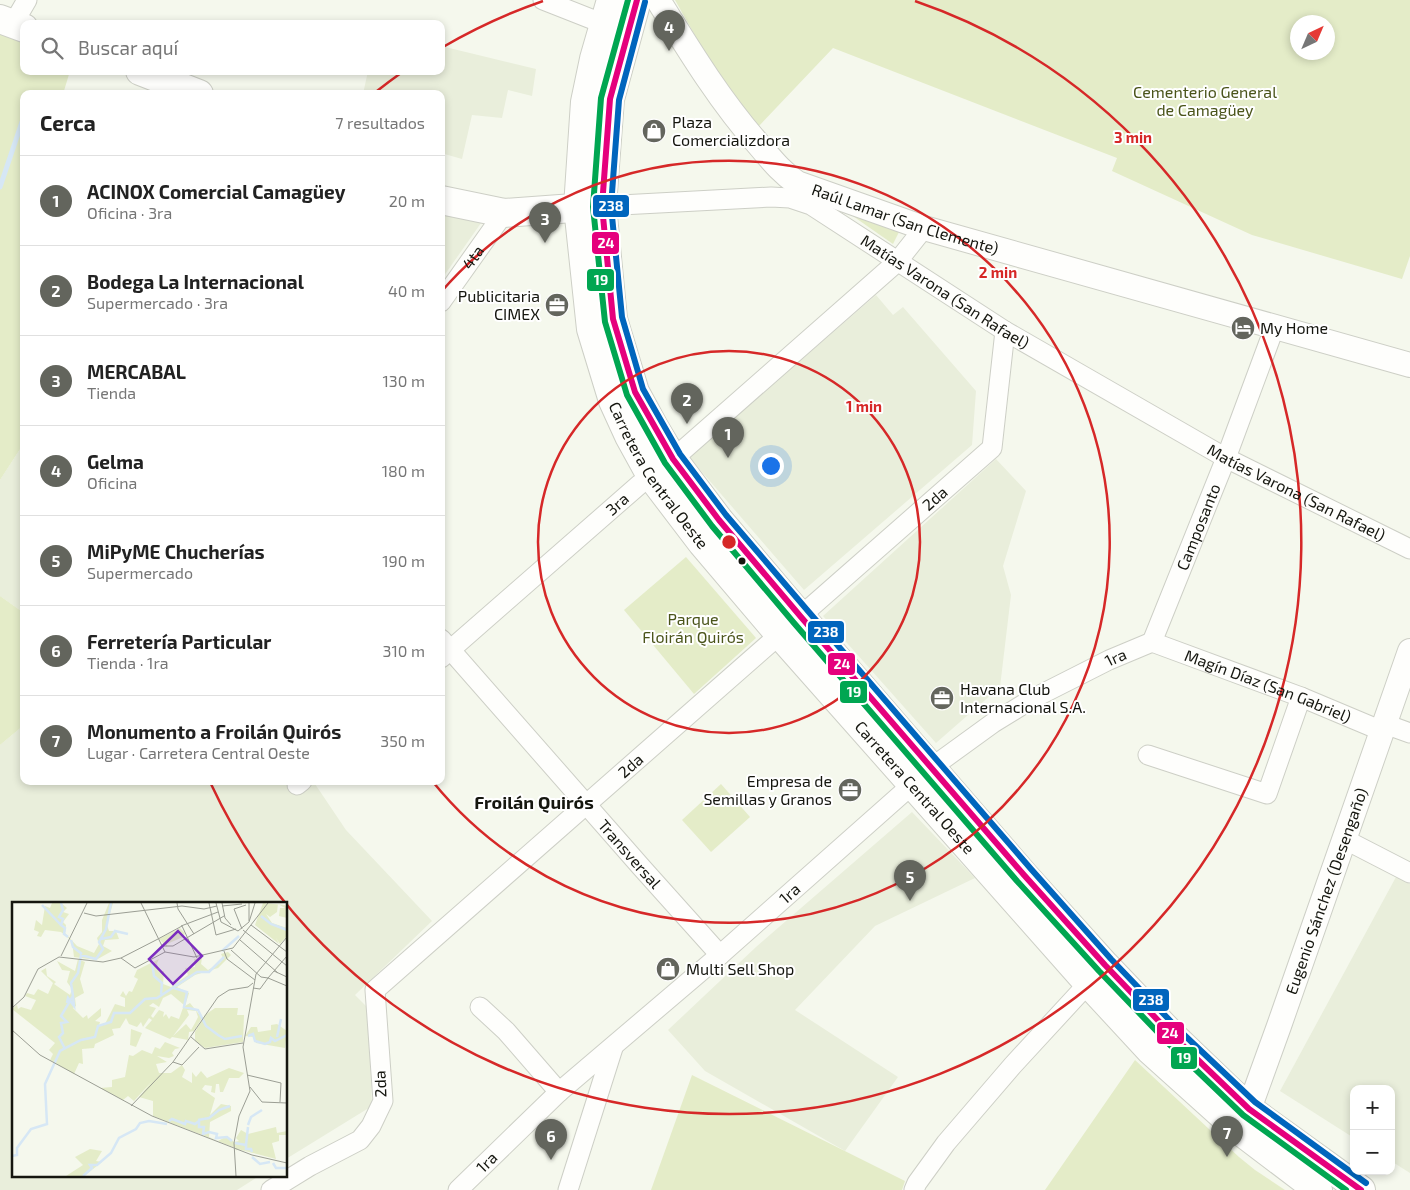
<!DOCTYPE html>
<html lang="es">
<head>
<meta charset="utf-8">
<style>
  body { margin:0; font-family:"Exo 2",sans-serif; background:#f6f6f6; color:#222 }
  .controls { position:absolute; right:15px; bottom:15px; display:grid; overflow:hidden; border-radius:10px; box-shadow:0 2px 8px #0003 }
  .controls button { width:45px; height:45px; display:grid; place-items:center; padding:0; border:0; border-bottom:1px solid #e0e0e0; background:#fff; color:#222; font:25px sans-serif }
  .compass { position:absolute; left:1290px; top:15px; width:45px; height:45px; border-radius:50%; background:#fff; box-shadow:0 2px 8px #0003; rotate:44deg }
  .you { position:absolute; left:770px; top:465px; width:18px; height:18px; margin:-12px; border:4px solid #fff; border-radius:50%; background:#1a73e8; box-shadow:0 0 0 8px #1a73e833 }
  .badge { display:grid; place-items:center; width:32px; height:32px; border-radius:50%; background:#63655d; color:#fff; font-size:16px; font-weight:700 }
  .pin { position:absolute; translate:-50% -41px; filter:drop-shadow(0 1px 2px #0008) }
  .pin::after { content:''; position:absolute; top:26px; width:18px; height:15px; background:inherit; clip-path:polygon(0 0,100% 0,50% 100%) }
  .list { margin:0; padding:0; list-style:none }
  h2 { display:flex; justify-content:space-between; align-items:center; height:65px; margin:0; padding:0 20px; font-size:21px }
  h2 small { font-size:16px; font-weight:400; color:#767676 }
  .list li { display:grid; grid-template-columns:32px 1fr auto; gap:15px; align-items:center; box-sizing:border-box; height:90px; padding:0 20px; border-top:1px solid #e0e0e0 }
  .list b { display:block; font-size:19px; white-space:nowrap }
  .list p { margin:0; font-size:16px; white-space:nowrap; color:#767676 }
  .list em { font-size:16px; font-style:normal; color:#767676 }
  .icon { flex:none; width:28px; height:28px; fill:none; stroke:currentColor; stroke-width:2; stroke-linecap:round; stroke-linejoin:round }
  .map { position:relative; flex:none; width:1410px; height:1190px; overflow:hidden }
  .search { position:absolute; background:#fff; box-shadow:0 2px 8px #0003; left:20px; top:20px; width:425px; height:55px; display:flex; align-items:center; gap:12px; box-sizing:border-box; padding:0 18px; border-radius:10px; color:#767676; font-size:19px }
  .panel { position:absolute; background:#fff; box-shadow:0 2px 8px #0003; left:20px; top:90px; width:425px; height:695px; border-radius:10px }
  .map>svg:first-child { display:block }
  .built { fill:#e9eedb }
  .green { fill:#e4ecc8; fill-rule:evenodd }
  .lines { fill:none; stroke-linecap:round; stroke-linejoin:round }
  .stream { stroke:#d6e7f5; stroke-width:5 }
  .minor-casing { stroke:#cdcfc6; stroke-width:21 }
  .tertiary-casing { stroke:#cdcfc6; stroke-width:26 }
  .secondary-casing { stroke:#cdcfc6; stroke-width:30 }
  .primary-casing { stroke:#cdcfc6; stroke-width:30 }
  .minor { stroke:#fefefc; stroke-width:19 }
  .tertiary { stroke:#fefefc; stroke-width:24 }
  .secondary { stroke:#fefefc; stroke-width:28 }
  .primary { stroke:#fefefc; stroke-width:28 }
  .bus-1-casing { stroke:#fff; stroke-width:10 }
  .bus-2-casing { stroke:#fff; stroke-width:10 }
  .bus-3-casing { stroke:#fff; stroke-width:10 }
  .bus-1 { stroke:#e5007d; stroke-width:6 }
  .bus-2 { stroke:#00a651; stroke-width:6 }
  .bus-3 { stroke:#0065bd; stroke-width:6 }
  .ring { fill:none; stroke:#d62828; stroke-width:2.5 }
  .bus-dot { fill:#15160f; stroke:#fff; stroke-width:2 }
  .labels { text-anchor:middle; stroke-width:4; stroke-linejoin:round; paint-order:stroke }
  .park-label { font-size:16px; fill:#4a541a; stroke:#fff }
  .poi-label { font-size:16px; fill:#15160f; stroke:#fff; text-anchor:start }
  .street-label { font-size:16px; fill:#15160f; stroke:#fff }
  .neighbourhood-label { font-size:18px; font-weight:bold; fill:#15160f; stroke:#fff }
  .inset-river { fill:none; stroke:#d6e7f5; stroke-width:2.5 }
  .inset-road { fill:none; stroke:#9b9e94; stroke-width:1 }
  .view { fill:#7b2cbf; fill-opacity:0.15; stroke:#7b2cbf; stroke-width:2.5 }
  .inset-edge { fill:none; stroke:#15160f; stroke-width:2.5 }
  .centre { fill:#d62828; stroke:#fff; stroke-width:2.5 }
  .ring-label { font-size:15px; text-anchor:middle; font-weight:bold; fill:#d62828; stroke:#fff; stroke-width:4; stroke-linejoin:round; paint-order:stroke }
  .line-badge { stroke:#fff; stroke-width:2 }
  .badge-label { font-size:14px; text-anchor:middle; font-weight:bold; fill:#fff }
</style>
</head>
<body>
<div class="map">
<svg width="1410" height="1190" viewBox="0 0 1410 1190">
  <rect width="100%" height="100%" fill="#f5f8ed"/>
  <!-- built -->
  <g class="built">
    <path d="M 441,46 L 536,69 L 532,96 L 508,90 L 502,118 L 472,115 L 462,159 L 441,153 L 441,94 L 363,94 L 368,71 L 441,71 Z"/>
    <path d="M 441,211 L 481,223 L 441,280 Z"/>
    <path d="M 876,295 L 893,315 L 903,307 L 976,391 L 972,445 L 804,590 L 689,457 Z"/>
    <path d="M 24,443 L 24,613 L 0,596 L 0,480 Z"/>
    <path d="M 996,459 L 1026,491 L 1003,566 L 1011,595 L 1000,687 L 936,743 L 823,616 Z"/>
    <path d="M 24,725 L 24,781 L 313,781 L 346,830 L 432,921 L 355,995 L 368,1008 L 372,1106 L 286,1159 L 286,904 L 14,904 L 14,1176 L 259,1176 L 237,1190 L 0,1190 L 0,745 Z"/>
    <path d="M 912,812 L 975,878 L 875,926 L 795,1010 L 898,1077 L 845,1151 L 705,1071 L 668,1030 L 756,947 Z"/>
    <path d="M 1396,877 L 1410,884 L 1410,1173 L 1391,1161 L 1391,1089 L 1354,1089 L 1354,1138 L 1280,1091 Z"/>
  </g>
  <!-- green -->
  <g class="green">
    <path d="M 675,0 L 1410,0 L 1410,256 L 1402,279 L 1252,235 L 1112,171 L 1117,158 L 833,48 L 757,128 L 705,53 ZM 1298,22 L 1328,22 L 1328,52 L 1298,52 Z"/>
    <path d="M 0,28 L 24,36 L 24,71 L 70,71 L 63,94 L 24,94 L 24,443 L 0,480 Z"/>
    <path d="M 837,205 L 901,228 L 893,244 Z"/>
    <path d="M 686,557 L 756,638 L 694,694 L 624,610 Z"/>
    <path d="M 0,596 L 24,613 L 24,725 L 0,745 Z"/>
    <path d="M 721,784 L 750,817 L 711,852 L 682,820 Z"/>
    <path d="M 1135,1060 L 1239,1157 L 1255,1170 L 1285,1190 L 1045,1190 Z"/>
    <path d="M 692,1075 L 905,1181 L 902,1190 L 651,1190 Z"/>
  </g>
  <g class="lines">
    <!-- stream -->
    <path class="stream" d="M 0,187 L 24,116"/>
    <!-- minor casing -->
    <g class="minor-casing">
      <g id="minor">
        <path d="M 543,0 L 604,24"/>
        <path d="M 13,24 L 27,0"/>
        <path id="s1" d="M 602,206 L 771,197 L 790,198 L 811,205 L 1005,331 L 1226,458 L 1410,549"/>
        <path id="s2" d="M 441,302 L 504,213"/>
        <path id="s3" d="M 441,639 L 642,868 L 720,955"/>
        <path id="s4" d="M 1152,642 L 1226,458 L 1275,326"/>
        <path id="s5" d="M 1152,642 L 1301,697 L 1382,731"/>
        <path id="s6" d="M 441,658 L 640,484 L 673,459 L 897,262 L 924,228"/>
        <path d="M 1385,724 L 1410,733"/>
        <path d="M 1148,755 L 1267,794 L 1301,697"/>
        <path d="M 297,785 L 302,781"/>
        <path d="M 1344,839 L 1410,873"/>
        <path d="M 480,1007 L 506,1031 L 559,1092"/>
        <path id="s7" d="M 271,1190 L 310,1166 L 360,1140 L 371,1126 L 383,1101 L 375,990 L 992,448 L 1005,331"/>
        <path id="s8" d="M 458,1190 L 559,1092 L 720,955 L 931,768 L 993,723 L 1032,699 L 1109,660 L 1152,642"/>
        <path d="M 568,1190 L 613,1048"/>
        <path d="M 914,1190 L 917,1183 L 946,1143 L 1013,1065 L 1095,976"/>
      </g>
    </g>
    <!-- tertiary casing -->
    <g class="tertiary-casing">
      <g id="tertiary">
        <path id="s9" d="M 658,0 C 689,50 720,101 759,145 C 771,159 781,172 797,183 L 924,228 L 1410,365"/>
        <path id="s10" d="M 1241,1125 L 1249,1109 L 1279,1026 L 1410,651"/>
      </g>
    </g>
    <!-- secondary casing -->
    <g class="secondary-casing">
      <g id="secondary">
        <path d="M 0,19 L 24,28"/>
        <path d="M 140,71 L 199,94"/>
        <path d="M 441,200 L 504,213 L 601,206"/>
      </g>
    </g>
    <!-- primary casing -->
    <g class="primary-casing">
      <g id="primary">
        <path id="s11" d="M 611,0 L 594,59 L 585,102 L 578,207 L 591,329 L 613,401 L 629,436 L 651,476 L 702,543 L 780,635 L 1088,983 L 1150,1050 L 1239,1130 L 1318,1190"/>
        <path d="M 637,0 L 610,99 L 602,206 L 613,319 L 635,392 L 654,427 L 673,459 L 719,520 L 801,617 L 1024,875 L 1105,965 L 1173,1036 L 1249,1109 L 1361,1190"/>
      </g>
    </g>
    <!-- minor -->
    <use href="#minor" class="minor"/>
    <!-- tertiary -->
    <use href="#tertiary" class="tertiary"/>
    <!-- secondary -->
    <use href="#secondary" class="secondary"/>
    <!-- primary -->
    <use href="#primary" class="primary"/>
    <!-- bus-1 casing -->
    <g class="bus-1-casing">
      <path id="bus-1" d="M 637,0 L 610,99 L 602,206 L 613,319 L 635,392 L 673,459 L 719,520 L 801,617 L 1024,875 L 1105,965 L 1173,1036 L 1249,1109 L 1361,1190"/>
    </g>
    <!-- bus-2 casing -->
    <g class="bus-2-casing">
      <path id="bus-2" d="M 628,0 L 601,98 L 593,207 L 605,322 L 627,395 L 665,463 L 712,526 L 794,623 L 1017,881 L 1099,971 L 1167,1042 L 1243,1115 L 1346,1190"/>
    </g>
    <!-- bus-3 casing -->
    <g class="bus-3-casing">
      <path id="bus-3" d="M 645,2 L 619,100 L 611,206 L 622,317 L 643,389 L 680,454 L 726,515 L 808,611 L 1031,869 L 1111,959 L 1179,1030 L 1255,1102 L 1366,1183"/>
    </g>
    <!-- bus-1 -->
    <use href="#bus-1" class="bus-1"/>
    <!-- bus-2 -->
    <use href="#bus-2" class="bus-2"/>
    <!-- bus-3 -->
    <use href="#bus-3" class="bus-3"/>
  </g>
  <!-- distance rings -->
  <g class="ring">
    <circle cx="729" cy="542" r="191"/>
    <path d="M441 292A381 381 0 1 1 433 782"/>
    <path d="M377 91A572 572 0 0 1 401 73M443 47A572 572 0 0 1 543 1M915 1A572 572 0 1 1 211 784"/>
  </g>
  <!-- icons -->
  <defs>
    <g id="shop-disc" transform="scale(1.25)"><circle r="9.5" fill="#63655d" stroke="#fff"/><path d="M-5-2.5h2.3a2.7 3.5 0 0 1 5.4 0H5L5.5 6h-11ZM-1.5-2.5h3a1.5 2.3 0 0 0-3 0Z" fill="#fff"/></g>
    <g id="office-disc" transform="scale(1.25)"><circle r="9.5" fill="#63655d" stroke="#fff"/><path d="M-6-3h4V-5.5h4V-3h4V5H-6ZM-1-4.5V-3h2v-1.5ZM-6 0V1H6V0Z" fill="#fff"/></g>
    <g id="hotel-disc" transform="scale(1.25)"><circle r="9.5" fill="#63655d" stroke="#fff"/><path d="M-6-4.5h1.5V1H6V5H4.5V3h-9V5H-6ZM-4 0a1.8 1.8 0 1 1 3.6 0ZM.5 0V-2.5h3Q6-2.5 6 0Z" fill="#fff"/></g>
  </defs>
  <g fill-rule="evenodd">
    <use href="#shop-disc" x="654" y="131"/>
    <use href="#office-disc" x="557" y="305"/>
    <use href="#hotel-disc" x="1243" y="328"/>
    <use href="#office-disc" x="942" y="698"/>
    <use href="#office-disc" x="850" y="790"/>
    <use href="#shop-disc" x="668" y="969"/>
  </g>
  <!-- markers -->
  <circle class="bus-dot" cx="742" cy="561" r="4.5"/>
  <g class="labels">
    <!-- park labels -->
    <g class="park-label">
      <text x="1205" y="98">Cementerio General<tspan x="1205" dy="18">de Camagüey</tspan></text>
      <text x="693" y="625">Parque<tspan x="693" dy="18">Floirán Quirós</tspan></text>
    </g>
    <!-- poi labels -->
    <g class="poi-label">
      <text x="672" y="128">Plaza<tspan x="672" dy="18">Comercializdora</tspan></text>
      <text x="540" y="302" text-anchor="end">Publicitaria<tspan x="540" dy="18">CIMEX</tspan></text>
      <text x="1260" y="334">My Home</text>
      <text x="960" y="695">Havana Club<tspan x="960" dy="18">Internacional S.A.</tspan></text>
      <text x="832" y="787" text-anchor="end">Empresa de<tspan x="832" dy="18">Semillas y Granos</tspan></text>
      <text x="686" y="975">Multi Sell Shop</text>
    </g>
    <!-- street labels -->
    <g class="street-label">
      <text dy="6" stroke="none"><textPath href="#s9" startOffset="345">Raúl Lamar (San Clemente)</textPath></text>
      <text dy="6" stroke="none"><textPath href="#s2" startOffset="55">4ta</textPath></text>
      <text dy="6" stroke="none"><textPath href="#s1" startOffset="370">Matías Varona (San Rafael)</textPath></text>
      <text dy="6" stroke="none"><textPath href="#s11" startOffset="496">Carretera Central Oeste</textPath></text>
      <text dy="6" stroke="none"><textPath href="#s1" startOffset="775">Matías Varona (San Rafael)</textPath></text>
      <text dy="6" stroke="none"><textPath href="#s7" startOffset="1004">2da</textPath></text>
      <text dy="6" stroke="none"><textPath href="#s6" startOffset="234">3ra</textPath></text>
      <text dy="6" stroke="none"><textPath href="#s4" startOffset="124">Camposanto</textPath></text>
      <text dy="6" stroke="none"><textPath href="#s8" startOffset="850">1ra</textPath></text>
      <text dy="6" stroke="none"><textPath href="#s5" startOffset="124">Magín Díaz (San Gabriel)</textPath></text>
      <text dy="6" stroke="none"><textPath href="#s7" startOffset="599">2da</textPath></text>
      <text dy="6" stroke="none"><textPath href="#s11" startOffset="901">Carretera Central Oeste</textPath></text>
      <text dy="6" stroke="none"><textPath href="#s3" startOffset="286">Transversal</textPath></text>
      <text dy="6" stroke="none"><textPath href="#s10" startOffset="249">Eugenio Sánchez (Desengaño)</textPath></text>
      <text dy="6" stroke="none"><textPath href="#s8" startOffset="445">1ra</textPath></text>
      <text transform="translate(380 1084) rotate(-92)" y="6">2da</text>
      <text dy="6" stroke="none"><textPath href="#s8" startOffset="40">1ra</textPath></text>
    </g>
    <!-- neighbourhood labels -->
    <g class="neighbourhood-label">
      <text x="534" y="809">Froilán Quirós</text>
    </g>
  </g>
  <!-- overview -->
  <g transform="translate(12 902)">
    <rect width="275" height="275" fill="#f5f8ed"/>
    <path d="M 40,1 L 49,1 L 55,6 L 51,10 L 57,12 L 51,20 L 54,23 L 53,31 L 65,44 L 82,51 L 87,42 L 85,36 L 90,30 L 90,18 L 97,1 L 101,1 L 95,23 L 97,29 L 104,29 L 107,37 L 93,38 L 91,44 L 100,49 L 84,58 L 62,55 L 60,39 L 49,30 L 33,28 L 29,35 L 25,34 L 27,30 L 22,28 L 24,18 L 30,23 L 33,4 L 38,6 ZM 251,1 L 273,3 L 275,6 L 275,16 L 267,14 L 268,6 L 273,6 L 266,2 L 265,10 L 258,15 L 254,12 L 260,21 L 275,26 L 275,34 L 268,42 L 264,36 L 267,42 L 243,23 ZM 168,26 L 173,31 L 171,35 L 155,42 L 155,45 L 147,37 ZM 216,50 L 219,53 L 206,66 L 183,73 L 165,85 L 177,91 L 173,104 L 178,101 L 190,116 L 182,129 L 177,130 L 176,138 L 160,135 L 158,137 L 133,126 L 140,118 L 137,116 L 131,125 L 129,120 L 125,125 L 117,122 L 114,116 L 108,126 L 100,127 L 102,133 L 83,142 L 82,146 L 70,147 L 71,162 L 67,161 L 62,172 L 38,158 L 41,152 L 37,148 L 43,141 L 0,107 L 5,103 L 6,107 L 9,105 L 19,108 L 24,98 L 13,94 L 15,91 L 22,93 L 26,87 L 36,92 L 41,81 L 29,69 L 34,66 L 35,74 L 44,80 L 42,82 L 58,93 L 60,87 L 55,80 L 58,69 L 50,68 L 45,59 L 63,69 L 66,57 L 73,60 L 68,77 L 72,91 L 63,96 L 64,104 L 61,106 L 71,116 L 75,113 L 76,117 L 89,106 L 89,114 L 83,119 L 88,120 L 87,123 L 93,122 L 103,102 L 113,105 L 113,96 L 108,94 L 111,89 L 114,94 L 117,89 L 120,90 L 126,77 L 122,75 L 125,68 L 147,57 L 145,61 L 147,70 L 152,69 L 151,82 L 159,85 L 176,73 L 173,66 L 183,65 L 182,57 L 190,56 L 189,62 L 196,68 L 208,61 L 211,56 L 209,52 ZM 159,92 L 172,103 L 167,117 L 159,114 L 157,117 L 154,112 L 151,115 L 152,110 L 147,108 L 141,116 L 139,114 L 144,106 L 137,104 L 141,101 L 147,105 L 151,96 ZM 175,108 L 184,109 L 186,115 L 183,121 L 179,128 L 174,122 L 161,134 L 177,113 ZM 203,106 L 226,106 L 225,113 L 232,113 L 231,140 L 193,146 L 183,139 L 183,130 L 193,113 ZM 265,122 L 275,129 L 273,146 L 244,141 L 242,135 L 233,134 L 239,125 L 245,125 L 246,130 L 259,128 L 259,123 ZM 119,127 L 130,131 L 124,145 L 118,143 ZM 153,140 L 168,146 L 163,147 L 160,151 L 162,154 L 157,156 L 145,154 L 155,160 L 144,162 L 147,171 L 159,171 L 170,163 L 173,168 L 170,175 L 180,181 L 180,170 L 184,175 L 189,169 L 195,176 L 217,166 L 232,171 L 227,176 L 217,176 L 211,190 L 208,190 L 207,182 L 204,182 L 203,191 L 199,190 L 200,184 L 193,183 L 190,187 L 203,196 L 198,213 L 209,202 L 219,204 L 219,209 L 198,220 L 197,235 L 206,239 L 215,234 L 222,240 L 227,239 L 224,236 L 229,228 L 236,232 L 264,225 L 265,231 L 275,229 L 275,233 L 267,233 L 267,239 L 260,241 L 264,257 L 225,247 L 224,249 L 223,245 L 221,245 L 141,214 L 141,199 L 127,195 L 141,178 L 122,199 L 116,194 L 111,198 L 88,186 L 100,185 L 100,178 L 113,175 L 117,153 L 121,154 L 130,148 L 140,152 L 143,145 L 148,147 ZM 78,247 L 90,249 L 84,259 L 90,260 L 72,274 L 54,274 L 71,263 L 63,255 Z" fill="#e4ecc8" fill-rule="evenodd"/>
    <path class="inset-river" d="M 49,1 L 51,8 L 47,15 L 51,17 L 49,23 L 53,26 L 52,32 L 56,35M 30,3 L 49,23M 249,14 L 259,22 L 275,28M 89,37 L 99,35 L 103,29 L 116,32M 59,38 L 61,45 L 70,52M 210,49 L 227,34M 140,60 L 142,74 L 150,81 L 149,92M 162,86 L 175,90 L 172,105 L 186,108 L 194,124 L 206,133 L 213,137 L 230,134M 55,101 L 56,96 L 62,104 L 61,94M 236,134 L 241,132 L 243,139 L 253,142 L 258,140 L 259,136 L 263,139 L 275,133M 265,135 L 269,117M 53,147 L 47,135 L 51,131 L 49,121 L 55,120 L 49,114 L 61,94 L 59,81 L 66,71 L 69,53 L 84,57 L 91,47 L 87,40 L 94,27 L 99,1M 186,218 L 197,216 L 207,208 L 218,204M 157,219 L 160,217 L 173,222 L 174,219 L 183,222 L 187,219 L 187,225 L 192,225 L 191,232 L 197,230 L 205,232 L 204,236 L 215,235 L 220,239M 236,223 L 239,215 L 250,208M 223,241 L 234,243 L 234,247 L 239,247 L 240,250M 234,243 L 236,225M 0,254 L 5,253 L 5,246 L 19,227 L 35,222 L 33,182 L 48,149 L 69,138 L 83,135 L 86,124 L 99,120 L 102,111 L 118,111 L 133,97 L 145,96 L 185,70 L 197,70 L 212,55M 240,255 L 248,262 L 258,260M 261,261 L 264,266 L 275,266M 71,274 L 80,266 L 78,263 L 85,263 L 99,251 L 107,236 L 124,227 L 128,221 L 137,219 L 155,222"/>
    <path class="inset-road" d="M 129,1 L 153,50 L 182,55 L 221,46 L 256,1M 165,1 L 166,7 L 182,32M 197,1 L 204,33 L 224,27M 204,1 L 209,20 L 226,29 L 237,20 L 243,1M 210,1 L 213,16 L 219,23M 210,4 L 230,2M 72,11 L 84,14 L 170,4 L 192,7 L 205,4M 237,19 L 237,1M 239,23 L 275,50M 169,24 L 206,10M 170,24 L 185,56M 230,27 L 222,7 L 234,3M 231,28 L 275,64M 146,37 L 170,24M 228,38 L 266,71M 151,44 L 161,44 L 212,14M 219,48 L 249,75 L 256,76 L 262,69 L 275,75M 212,49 L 215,57 L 243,78M 49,54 L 75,1M 109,56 L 123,66 L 153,50M 262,69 L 275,54M 244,72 L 275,35M 241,86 L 248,87 L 256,76 L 275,84M 0,106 L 12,95 L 26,67 L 47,55 L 91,60 L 109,56 L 146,37M 0,128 L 28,153 L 140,214 L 240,253 L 275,261M 179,135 L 193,147 L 231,141M 161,160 L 170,163 L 187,145M 235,173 L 269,181 L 268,200M 238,185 L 250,200 L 275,201M 119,204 L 161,160 L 206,95 L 217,88 L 236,85 L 241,81M 224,274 L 222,241 L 227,214 L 238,189 L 231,145 L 244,72"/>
    <path class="view" d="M 166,29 L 190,54 L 161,82 L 137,57 Z"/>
    <rect width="275" height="275" class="inset-edge"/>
  </g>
  <circle cx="729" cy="542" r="8" class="centre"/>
  <g class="ring-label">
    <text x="1133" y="143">3 min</text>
    <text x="998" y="278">2 min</text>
    <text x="864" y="412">1 min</text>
  </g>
  <g class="line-badge">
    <rect x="592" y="194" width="38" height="24" rx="5" fill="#0065bd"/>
    <rect x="591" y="231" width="29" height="24" rx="5" fill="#e5007d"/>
    <rect x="586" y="268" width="29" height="24" rx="5" fill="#00a651"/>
    <rect x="807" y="620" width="38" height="24" rx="5" fill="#0065bd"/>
    <rect x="827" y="652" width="29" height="24" rx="5" fill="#e5007d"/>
    <rect x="839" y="680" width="29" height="24" rx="5" fill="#00a651"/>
    <rect x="1132" y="988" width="38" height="24" rx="5" fill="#0065bd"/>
    <rect x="1156" y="1021" width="29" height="24" rx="5" fill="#e5007d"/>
    <rect x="1170" y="1046" width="28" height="24" rx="5" fill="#00a651"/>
  </g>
  <g class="badge-label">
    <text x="611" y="211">238</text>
    <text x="606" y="248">24</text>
    <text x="601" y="285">19</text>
    <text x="826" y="637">238</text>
    <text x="842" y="669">24</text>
    <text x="854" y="697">19</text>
    <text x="1151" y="1005">238</text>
    <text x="1170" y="1038">24</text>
    <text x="1184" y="1063">19</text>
  </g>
</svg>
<div class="controls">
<button>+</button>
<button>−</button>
</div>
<svg class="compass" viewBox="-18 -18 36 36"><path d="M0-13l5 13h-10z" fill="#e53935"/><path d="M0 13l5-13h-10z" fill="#767676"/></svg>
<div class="you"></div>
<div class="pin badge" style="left:728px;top:458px">1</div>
<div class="pin badge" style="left:687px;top:424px">2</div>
<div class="pin badge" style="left:545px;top:243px">3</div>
<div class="pin badge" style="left:669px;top:51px">4</div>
<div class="pin badge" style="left:910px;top:901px">5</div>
<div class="pin badge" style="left:551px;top:1160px">6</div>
<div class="pin badge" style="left:1227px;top:1157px">7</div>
<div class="search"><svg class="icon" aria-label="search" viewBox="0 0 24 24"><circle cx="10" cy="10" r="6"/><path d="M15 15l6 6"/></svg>Buscar aquí</div>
<section class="panel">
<h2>Cerca<small>7 resultados</small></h2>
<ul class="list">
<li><span class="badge">1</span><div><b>ACINOX Comercial Camagüey</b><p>Oficina · 3ra</p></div><em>20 m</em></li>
<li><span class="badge">2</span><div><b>Bodega La Internacional</b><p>Supermercado · 3ra</p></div><em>40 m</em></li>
<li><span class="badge">3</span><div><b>MERCABAL</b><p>Tienda</p></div><em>130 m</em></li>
<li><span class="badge">4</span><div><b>Gelma</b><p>Oficina</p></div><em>180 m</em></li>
<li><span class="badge">5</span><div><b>MiPyME Chucherías</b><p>Supermercado</p></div><em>190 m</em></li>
<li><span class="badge">6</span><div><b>Ferretería Particular</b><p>Tienda · 1ra</p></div><em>310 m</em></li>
<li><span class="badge">7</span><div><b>Monumento a Froilán Quirós</b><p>Lugar · Carretera Central Oeste</p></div><em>350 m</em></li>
</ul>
</section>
</div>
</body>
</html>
